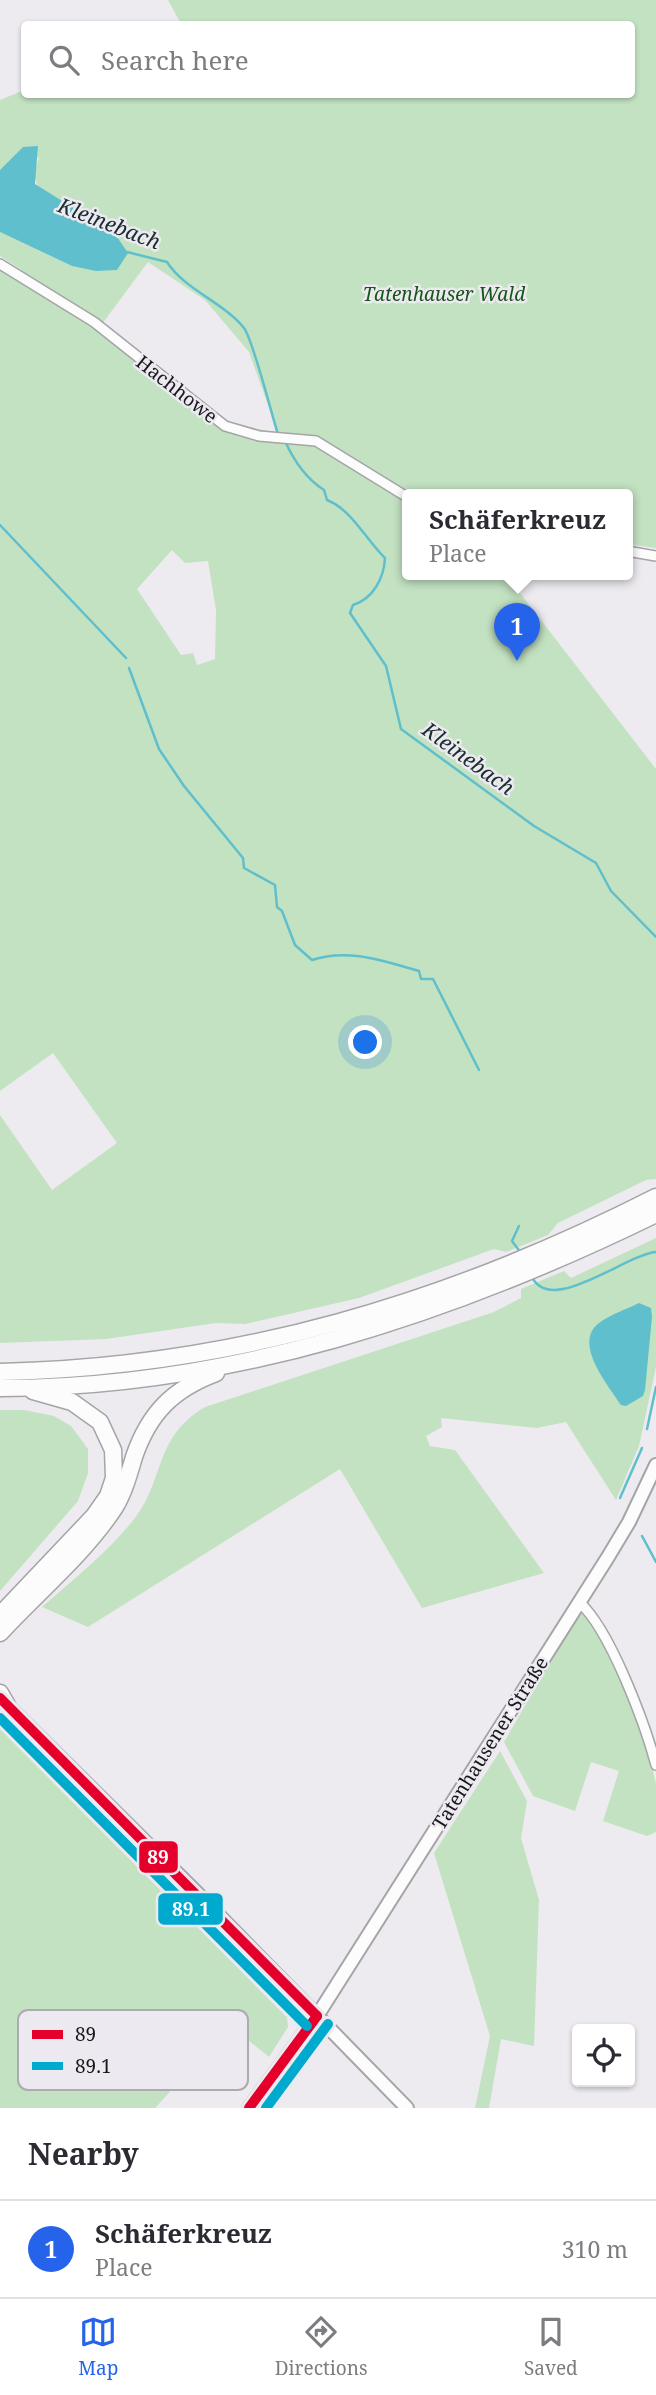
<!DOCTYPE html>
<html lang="en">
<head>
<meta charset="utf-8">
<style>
  body { margin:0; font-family:"Noto Serif",serif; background:#f2f2f3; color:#2b2b33 }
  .controls { position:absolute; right:21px; bottom:21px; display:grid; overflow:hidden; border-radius:7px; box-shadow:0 2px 5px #0004 }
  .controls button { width:63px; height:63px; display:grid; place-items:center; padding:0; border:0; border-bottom:2px solid #e1e1e2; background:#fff; color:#2b2b33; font:35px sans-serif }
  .you { position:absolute; left:366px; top:1043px; width:24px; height:24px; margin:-18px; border:5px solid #fff; border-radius:50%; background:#1a73e8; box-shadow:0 0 0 10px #1a73e833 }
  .badge { display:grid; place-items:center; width:46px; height:46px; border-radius:50%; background:#2563eb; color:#fff; font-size:23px; font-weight:700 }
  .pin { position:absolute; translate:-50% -58px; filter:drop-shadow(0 2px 4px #0008) }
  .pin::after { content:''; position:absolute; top:37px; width:24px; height:21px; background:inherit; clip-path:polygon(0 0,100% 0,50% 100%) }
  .popup { position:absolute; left:402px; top:489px; width:231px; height:91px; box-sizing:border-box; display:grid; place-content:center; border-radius:7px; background:#fff; filter:drop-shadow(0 2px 5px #0005); font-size:23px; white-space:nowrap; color:#7c7c81 }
  .popup b { font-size:26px; color:#2b2b33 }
  .popup::after { content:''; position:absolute; left:50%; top:100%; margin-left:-14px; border:14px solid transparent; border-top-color:#fff }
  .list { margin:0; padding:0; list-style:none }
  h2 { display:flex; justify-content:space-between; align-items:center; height:91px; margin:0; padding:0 28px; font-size:30px }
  h2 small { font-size:23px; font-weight:400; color:#7c7c81 }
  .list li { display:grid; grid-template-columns:46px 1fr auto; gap:21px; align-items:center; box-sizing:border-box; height:98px; padding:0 28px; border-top:2px solid #e1e1e2 }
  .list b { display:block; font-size:26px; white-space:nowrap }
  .list p { margin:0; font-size:23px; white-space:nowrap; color:#7c7c81 }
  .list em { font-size:23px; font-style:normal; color:#7c7c81 }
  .icon { flex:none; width:38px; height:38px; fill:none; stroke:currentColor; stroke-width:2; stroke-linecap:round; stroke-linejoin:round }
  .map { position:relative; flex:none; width:656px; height:2108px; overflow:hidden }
  .search { position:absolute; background:#fff; box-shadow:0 2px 5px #0004; left:21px; right:21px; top:21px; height:77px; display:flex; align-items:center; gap:18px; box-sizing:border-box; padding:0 24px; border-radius:7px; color:#7c7c81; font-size:26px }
  .sheet { height:189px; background:#fff }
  nav { display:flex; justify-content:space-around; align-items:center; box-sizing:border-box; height:98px; border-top:2px solid #e1e1e2; background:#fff; font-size:19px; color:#7c7c81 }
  nav a { display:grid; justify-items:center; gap:4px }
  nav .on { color:#2563eb }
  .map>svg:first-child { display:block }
  .green { fill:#c3e2c2; fill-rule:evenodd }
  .water { fill:#5fbfcc }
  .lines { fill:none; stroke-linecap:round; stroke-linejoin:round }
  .stream { stroke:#5fbfcc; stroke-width:2.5 }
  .street-casing { stroke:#a5a4a6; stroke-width:12 }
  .secondary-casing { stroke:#a5a4a6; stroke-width:16 }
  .highway-casing { stroke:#a5a4a6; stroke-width:19 }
  .street { stroke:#fcfcfd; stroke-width:9 }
  .secondary { stroke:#fcfcfd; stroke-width:12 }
  .highway { stroke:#fcfcfd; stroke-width:16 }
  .bus-1-casing { stroke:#eceaf0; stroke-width:16 }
  .bus-2-casing { stroke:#eceaf0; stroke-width:16 }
  .bus-1 { stroke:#e4002b; stroke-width:10 }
  .bus-2 { stroke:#00a9ce; stroke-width:10 }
  .labels { text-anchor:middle; stroke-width:5; stroke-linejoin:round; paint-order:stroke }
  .park-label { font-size:19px; font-style:italic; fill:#175618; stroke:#eceaf0 }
  .street-label { font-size:19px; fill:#18171a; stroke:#eceaf0 }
  .water-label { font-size:21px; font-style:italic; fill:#192e31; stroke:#eceaf0 }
  .key { fill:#eceaf0; stroke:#acabb0; stroke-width:2 }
  .key-label { font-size:19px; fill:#18171a }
  .line-badge { stroke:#eceaf0; stroke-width:2.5 }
  .badge-label { font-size:19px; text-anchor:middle; font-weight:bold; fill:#fff }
</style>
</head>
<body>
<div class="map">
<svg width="656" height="2108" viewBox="0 0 656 2108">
  <rect width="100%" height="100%" fill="#edebef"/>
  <!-- green -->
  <g class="green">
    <path d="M 168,0 L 656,0 L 656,548 L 627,544 L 627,495 L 407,495 L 407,575 L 506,575 L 656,769 L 656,1179 L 646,1180 L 558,1223 L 548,1235 L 506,1252 L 494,1249 L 359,1298 L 245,1324 L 216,1323 L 106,1339 L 0,1343 L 0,1115 L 52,1190 L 117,1143 L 53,1053 L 0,1091 L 0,269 L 14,277 L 22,270 L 0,256 L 0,232 L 72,266 L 90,219 L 38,188 L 34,174 L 39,157 L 0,170 L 0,100 L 24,90 L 24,94 L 632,94 L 632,24 L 181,24 ZM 148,262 L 205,300 L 249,352 L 278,433 L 226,422 L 102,324 ZM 172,550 L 185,563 L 208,561 L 216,610 L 215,659 L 197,665 L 193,653 L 181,655 L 137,589 Z"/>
    <path d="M 656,1238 L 656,1367 L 639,1446 L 616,1500 L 566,1422 L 537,1428 L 441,1418 L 442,1427 L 426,1436 L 430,1446 L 455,1450 L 544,1573 L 422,1608 L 340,1469 L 88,1627 L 42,1607 C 74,1579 108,1552 135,1518 C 165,1479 154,1437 205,1407 L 494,1312 L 521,1298 L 521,1289 L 564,1271 L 571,1278 Z"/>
    <path d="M 0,1410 L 24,1410 L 54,1416 L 71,1426 L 88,1449 L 88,1473 L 78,1501 L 0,1591 Z"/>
    <path d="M 579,1613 L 589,1615 L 642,1725 L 656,1784 L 656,1832 L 647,1836 L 603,1821 L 619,1771 L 591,1762 L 575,1811 L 533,1796 L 504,1742 Z"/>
    <path d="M 0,1717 L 280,2000 L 286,2009 L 288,2027 L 269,2057 L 248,2040 L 203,2088 L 178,2083 L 155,2108 L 0,2108 Z"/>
    <path d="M 500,1751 L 527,1801 L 521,1838 L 539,1900 L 534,2046 L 501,2039 L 489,2108 L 475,2108 L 490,2036 L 434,1853 Z"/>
  </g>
  <!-- water -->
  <g class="water">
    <path d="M 38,146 L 35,184 L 115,234 L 128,253 L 117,270 L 96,271 L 72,266 L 0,232 L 0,170 L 23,147 Z"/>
    <path d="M 639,1303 L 651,1308 L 652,1317 L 645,1390 L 643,1396 L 626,1406 L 621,1405 C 609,1386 572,1343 599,1323 C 611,1314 627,1309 639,1303 Z"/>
  </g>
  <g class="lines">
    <!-- stream -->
    <g class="stream">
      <path d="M 127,252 L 167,262 C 185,290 223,302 244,328 C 253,340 271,412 277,431"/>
      <path d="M 285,441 C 294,461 305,478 324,490 L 327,500 C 351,509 367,541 385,558 C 384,578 373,599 353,605 L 350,613 L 386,666 L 401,729 L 534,826 L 596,863 L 611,891 L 656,937"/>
      <path d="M 0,525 L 126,658"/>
      <path d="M 129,668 L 159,749 L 184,786 L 243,858 L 244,868 L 275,885 L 277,907 L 282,911 L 295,945 L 312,960 C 348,948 383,961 419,971 L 421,979 L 433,979 L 479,1070"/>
      <path d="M 519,1226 L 512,1241 L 521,1253"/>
      <path d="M 531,1275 C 549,1318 624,1255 656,1252"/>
      <path d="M 647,1429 L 656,1387"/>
      <path d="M 620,1498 L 642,1448"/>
      <path d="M 642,1536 L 656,1562"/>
    </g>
    <!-- street casing -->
    <g class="street-casing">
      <g id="street">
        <path d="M 0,264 L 94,322 L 225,426 L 259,436 L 316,441 L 407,497"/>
        <path d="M 627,551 L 656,556"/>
        <path d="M 579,1602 C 610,1629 645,1724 656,1765"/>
      </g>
    </g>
    <!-- secondary casing -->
    <g class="secondary-casing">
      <g id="secondary">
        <path d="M 0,1698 L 196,1892 L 407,2108"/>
        <path d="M 249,2108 L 317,2016 L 608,1557 L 629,1522 L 656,1465"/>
      </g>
    </g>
    <!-- highway casing -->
    <g class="highway-casing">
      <g id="highway">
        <path d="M 0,1372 C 234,1367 448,1303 656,1197"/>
        <path d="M 0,1388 C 231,1388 451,1314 656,1214"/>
        <path d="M 0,1615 L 94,1516 L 108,1496 L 114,1478 L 113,1450 L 100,1422 L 72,1402 L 33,1391"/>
        <path d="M 0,1633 C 37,1593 86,1552 115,1507 C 124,1492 129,1474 134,1457 C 149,1413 173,1389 216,1373"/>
        <path d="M 0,1693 L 7,1705"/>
      </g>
    </g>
    <!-- street -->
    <use href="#street" class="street"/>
    <!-- secondary -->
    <use href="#secondary" class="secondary"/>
    <!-- highway -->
    <use href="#highway" class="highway"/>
    <!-- bus-1 casing -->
    <g class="bus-1-casing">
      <g id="bus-1">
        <path d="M 0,1698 L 317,2016"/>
        <path d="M 249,2108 L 317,2016"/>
      </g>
    </g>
    <!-- bus-2 casing -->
    <g class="bus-2-casing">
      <g id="bus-2">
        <path d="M 0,1718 L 307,2026"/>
        <path d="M 266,2108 L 328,2024"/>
      </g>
    </g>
    <!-- bus-1 -->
    <use href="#bus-1" class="bus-1"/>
    <!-- bus-2 -->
    <use href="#bus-2" class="bus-2"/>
  </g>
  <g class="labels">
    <!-- park labels -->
    <g class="park-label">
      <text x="444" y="301">Tatenhauser Wald</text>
    </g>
    <!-- street labels -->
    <g class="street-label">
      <text transform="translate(177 389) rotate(38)" y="7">Hachhowe</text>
      <text transform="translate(490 1743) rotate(-58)" y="7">Tatenhausener Straße</text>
    </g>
    <!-- water labels -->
    <g class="water-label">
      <text transform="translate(109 224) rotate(21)" y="7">Kleinebach</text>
      <text transform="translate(468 759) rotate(36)" y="7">Kleinebach</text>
    </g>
  </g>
  <!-- legend -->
  <rect x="18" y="2010" width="230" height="80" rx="10" class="key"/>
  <rect x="32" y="2030" width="31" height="9" fill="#e4002b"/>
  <rect x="32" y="2062" width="31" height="8" fill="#00a9ce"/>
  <g class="key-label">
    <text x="75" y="2041">89</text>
    <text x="75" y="2073">89.1</text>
  </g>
  <g class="line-badge">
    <rect x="138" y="1840" width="41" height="34" rx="7" fill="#e4002b"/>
    <rect x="157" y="1892" width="67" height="34" rx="7" fill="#00a9ce"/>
  </g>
  <g class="badge-label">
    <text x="158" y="1864">89</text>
    <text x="191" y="1916">89.1</text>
  </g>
</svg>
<div class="controls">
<button><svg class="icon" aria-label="locate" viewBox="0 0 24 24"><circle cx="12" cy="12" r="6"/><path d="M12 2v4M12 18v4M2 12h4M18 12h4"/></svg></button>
</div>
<div class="you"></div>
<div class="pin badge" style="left:517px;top:661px">1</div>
<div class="popup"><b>Schäferkreuz</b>Place</div>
<div class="search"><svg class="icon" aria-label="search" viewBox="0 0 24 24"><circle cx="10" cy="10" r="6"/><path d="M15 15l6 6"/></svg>Search here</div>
</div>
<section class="sheet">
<h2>Nearby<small></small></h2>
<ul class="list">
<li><span class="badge">1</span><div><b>Schäferkreuz</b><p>Place</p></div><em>310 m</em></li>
</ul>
</section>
<nav>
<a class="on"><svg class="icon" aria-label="map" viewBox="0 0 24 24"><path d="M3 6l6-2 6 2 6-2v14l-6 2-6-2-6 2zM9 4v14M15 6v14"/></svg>Map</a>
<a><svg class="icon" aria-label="directions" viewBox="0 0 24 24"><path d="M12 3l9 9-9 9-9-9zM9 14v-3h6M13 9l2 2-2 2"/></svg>Directions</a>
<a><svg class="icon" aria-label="saved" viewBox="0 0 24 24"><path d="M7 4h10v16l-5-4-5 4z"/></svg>Saved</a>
</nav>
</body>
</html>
